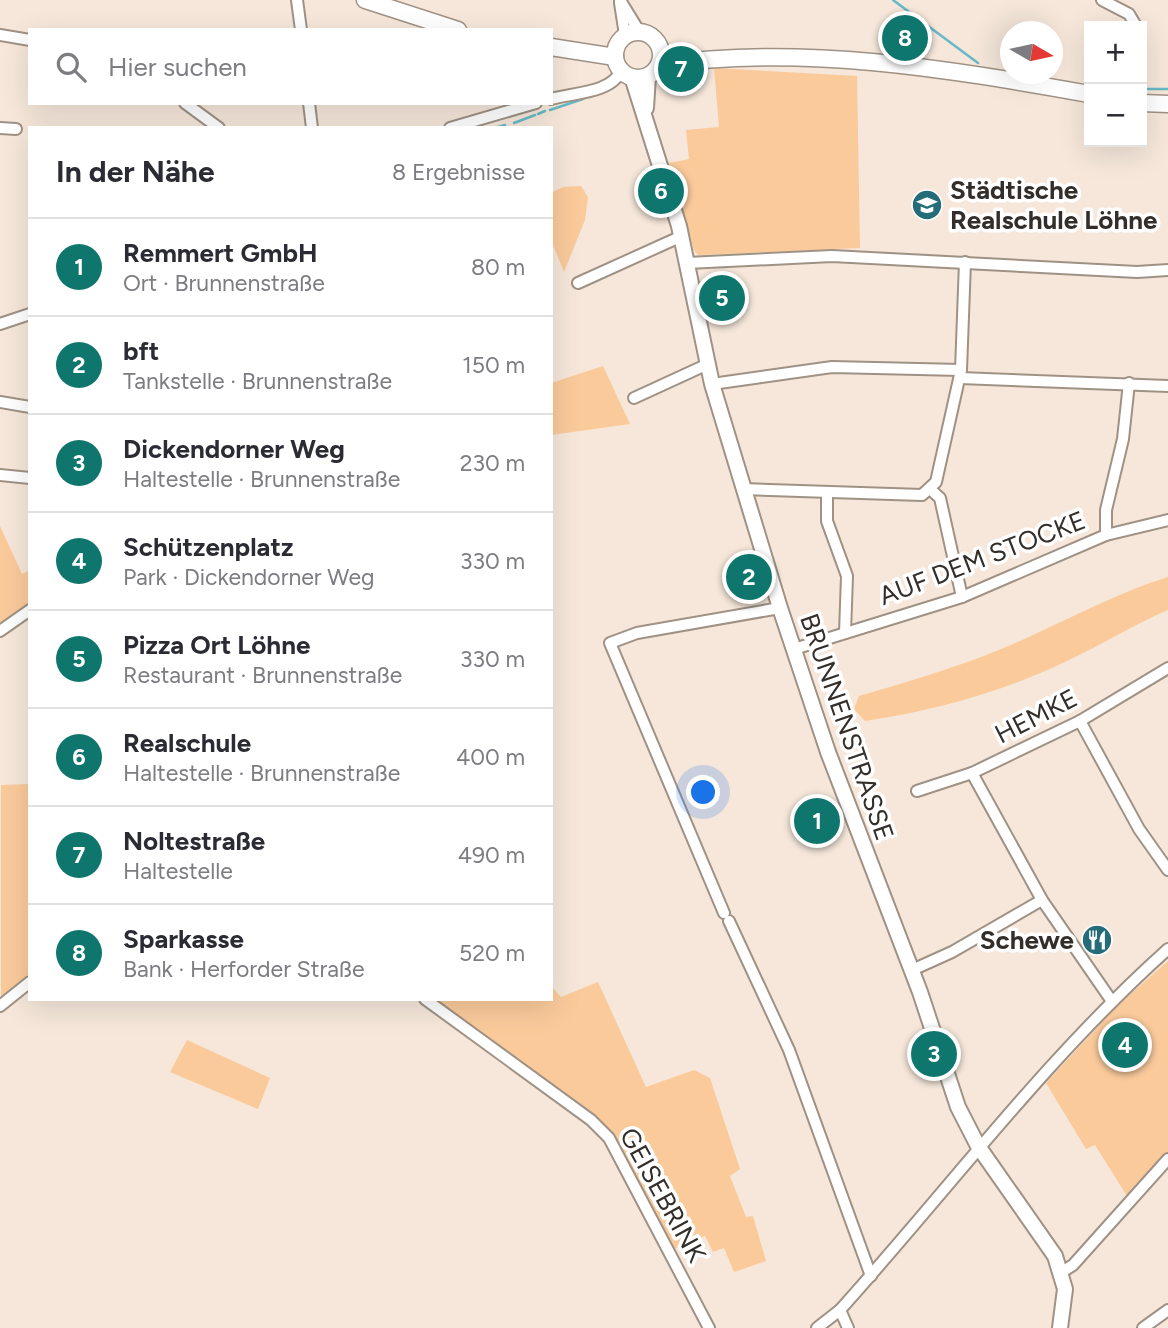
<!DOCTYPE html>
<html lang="de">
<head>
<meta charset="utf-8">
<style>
  body { margin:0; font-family:Figtree,sans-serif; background:#f7f7f7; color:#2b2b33 }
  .controls { position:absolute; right:21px; top:21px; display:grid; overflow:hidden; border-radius:0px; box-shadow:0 7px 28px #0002 }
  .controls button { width:63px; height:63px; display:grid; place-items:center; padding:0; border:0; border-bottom:2px solid #e1e1e2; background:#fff; color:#2b2b33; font:35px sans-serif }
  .compass { position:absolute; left:1000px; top:21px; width:63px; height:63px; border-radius:50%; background:#fff; box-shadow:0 7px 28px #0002; rotate:99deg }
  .you { position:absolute; left:704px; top:793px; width:24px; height:24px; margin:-18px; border:5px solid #fff; border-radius:50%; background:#1a73e8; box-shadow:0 0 0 10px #1a73e833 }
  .badge { display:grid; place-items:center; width:46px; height:46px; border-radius:50%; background:#0f766e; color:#fff; font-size:23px; font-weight:700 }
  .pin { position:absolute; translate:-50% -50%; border:4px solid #fff; box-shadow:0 2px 7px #0006 }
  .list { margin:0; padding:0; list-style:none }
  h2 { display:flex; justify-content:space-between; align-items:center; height:91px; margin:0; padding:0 28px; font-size:30px }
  h2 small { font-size:23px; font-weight:400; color:#7c7c81 }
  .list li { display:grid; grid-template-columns:46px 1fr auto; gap:21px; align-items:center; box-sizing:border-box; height:98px; padding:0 28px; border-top:2px solid #e1e1e2 }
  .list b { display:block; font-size:26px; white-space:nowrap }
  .list p { margin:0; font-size:23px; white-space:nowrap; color:#7c7c81 }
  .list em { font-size:23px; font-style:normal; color:#7c7c81 }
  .icon { flex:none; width:38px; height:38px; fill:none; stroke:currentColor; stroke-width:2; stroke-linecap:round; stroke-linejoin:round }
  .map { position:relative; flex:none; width:1168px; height:1328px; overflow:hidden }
  .search { position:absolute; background:#fff; box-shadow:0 7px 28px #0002; left:28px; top:28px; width:525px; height:77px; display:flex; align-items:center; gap:18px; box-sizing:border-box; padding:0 24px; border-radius:0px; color:#7c7c81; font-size:26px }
  .panel { position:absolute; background:#fff; box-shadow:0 7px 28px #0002; left:28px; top:126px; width:525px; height:875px; border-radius:0px }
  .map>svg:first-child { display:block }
  .green { fill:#faca9b }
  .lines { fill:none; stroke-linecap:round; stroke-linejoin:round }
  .stream { stroke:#68b9c6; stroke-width:2.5 }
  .minor-casing { stroke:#9f9285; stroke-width:14 }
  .tertiary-casing { stroke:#9f9285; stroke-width:18 }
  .secondary-casing { stroke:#9f9285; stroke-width:19 }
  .minor { stroke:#fff; stroke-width:10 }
  .tertiary { stroke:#fff; stroke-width:14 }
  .secondary { stroke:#fff; stroke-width:16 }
  .labels { text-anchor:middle; stroke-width:7; stroke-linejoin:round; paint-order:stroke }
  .poi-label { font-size:26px; font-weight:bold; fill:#332e29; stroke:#fff; text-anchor:start }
  .street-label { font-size:26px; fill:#332e29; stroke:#fff }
</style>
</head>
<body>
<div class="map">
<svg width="1168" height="1328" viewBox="0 0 1168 1328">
  <rect width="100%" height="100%" fill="#f6e7da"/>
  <!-- green -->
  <g class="green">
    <path d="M 714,68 L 857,76 L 860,248 L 698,255 L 694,250 L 669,163 L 689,159 L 686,130 L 719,127 Z"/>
    <path d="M 581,186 L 588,197 L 585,220 L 564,272 L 551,240 L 551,193 L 563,187 Z"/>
    <path d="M 603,366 L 630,424 L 551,435 L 551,383 Z"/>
    <path d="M 0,526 L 22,574 L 30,570 L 30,604 L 0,626 Z"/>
    <path d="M 1168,577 L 1168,610 C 1133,625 1101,645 1067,661 C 1002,692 936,710 865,721 L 854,709 L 859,696 C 907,682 955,668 1001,649 C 1057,626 1110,595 1168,577 Z"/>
    <path d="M 30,784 L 30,978 L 1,1001 L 1,785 Z"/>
    <path d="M 1168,961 L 1168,1154 L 1127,1196 L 1095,1145 L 1086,1149 L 1046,1083 L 1117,1006 Z"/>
    <path d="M 598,982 L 646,1087 L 694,1070 L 710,1078 L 740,1169 L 730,1176 L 746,1217 L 753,1216 L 766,1261 L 734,1272 L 724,1248 L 713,1252 L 705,1236 L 672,1250 L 610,1133 L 588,1110 L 433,999 L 551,999 L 551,986 L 561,997 Z"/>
    <path d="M 187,1040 L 270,1078 L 258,1109 L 170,1072 Z"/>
  </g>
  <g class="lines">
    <!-- stream -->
    <g class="stream">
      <path d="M 893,0 L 978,63"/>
      <path d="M 1142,89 L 1168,89"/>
      <path d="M 550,110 L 583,99"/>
      <path d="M 538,114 L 545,111"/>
      <path d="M 514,123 L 535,115"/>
      <path d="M 494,128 L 505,125"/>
    </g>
    <!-- minor casing -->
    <g class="minor-casing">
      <g id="minor">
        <path d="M 297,0 L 301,30"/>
        <path d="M 620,0 L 639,31"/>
        <path d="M 1102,0 L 1129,14 L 1136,26"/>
        <path d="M 620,3 L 625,35"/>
        <path d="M 0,35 L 30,40"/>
        <path d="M 551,99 C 572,93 613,93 621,70"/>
        <path d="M 185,103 L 219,128"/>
        <path d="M 309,103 L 312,128"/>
        <path d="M 0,128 L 16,129"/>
        <path d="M 450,128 L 536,103"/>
        <path d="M 687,263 L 832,256 L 1137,272 L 1168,270"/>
        <path d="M 578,283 L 682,236"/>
        <path d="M 0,324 L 30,314"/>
        <path d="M 960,378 L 1168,386"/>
        <path d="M 712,384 L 832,367 L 961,370"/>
        <path d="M 634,398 L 708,364"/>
        <path d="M 0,402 L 30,407"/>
        <path d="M 0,475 L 30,478"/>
        <path d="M 743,489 L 922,495 L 936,482 L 961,370 L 965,262"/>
        <path d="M 931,490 L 940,498 L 962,597"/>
        <path d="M 827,492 L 827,521 L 847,576 L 845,633"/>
        <path d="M 1106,535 L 1106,510 L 1123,439 L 1129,383"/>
        <path d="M 0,631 L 30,610"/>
        <path d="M 794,649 L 962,597 L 1106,535 L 1168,520"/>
        <path d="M 1080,721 L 1139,829 L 1168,870"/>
        <path d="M 972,773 L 1042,900 L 1111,1000"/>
        <path d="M 917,791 L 972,773 L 1080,721 L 1168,668"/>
        <path d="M 724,913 L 610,643 L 637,633 L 780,608"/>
        <path d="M 729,921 L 789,1050 L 871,1276"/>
        <path d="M 912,970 L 952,952 L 1042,900"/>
        <path d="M 425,999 L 591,1120 L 609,1138 L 709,1328"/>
        <path d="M 0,1006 L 30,982"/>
        <path d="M 1062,1272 L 1073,1265 L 1168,1159"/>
        <path d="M 840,1310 L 848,1328"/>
        <path d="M 817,1328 L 840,1310 C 949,1189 1046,1058 1168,949"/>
        <path d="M 1143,1328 L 1168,1310"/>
      </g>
    </g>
    <!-- tertiary casing -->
    <g class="tertiary-casing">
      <g id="tertiary">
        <path d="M 632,77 L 679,226 L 712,384 L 780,608 L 828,752 L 920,992 L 958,1107 L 978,1146 L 1055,1256 L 1065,1289 L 1060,1328"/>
        <path d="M 646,108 L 648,76"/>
      </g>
    </g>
    <!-- secondary casing -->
    <g class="secondary-casing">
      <g id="secondary">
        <path d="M 365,0 L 458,30"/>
        <circle cx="638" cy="55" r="23"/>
        <path d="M 551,47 L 615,57"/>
        <path d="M 659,65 C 802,44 948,69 1089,94"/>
        <path d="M 1142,103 L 1168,104"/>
      </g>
    </g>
    <!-- minor -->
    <use href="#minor" class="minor"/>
    <!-- tertiary -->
    <use href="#tertiary" class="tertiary"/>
    <!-- secondary -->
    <use href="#secondary" class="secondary"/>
  </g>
  <!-- icons -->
  <defs>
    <g id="school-disc" transform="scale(1.575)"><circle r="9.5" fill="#246d78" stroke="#fff"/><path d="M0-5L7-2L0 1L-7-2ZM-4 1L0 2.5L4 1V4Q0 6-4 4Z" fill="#fff"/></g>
    <g id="restaurant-disc" transform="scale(1.575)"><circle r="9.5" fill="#246d78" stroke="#fff"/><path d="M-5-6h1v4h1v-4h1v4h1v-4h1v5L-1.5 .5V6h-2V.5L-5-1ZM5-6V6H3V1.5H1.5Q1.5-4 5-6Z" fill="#fff"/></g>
  </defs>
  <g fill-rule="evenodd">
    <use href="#school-disc" x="927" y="205"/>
    <use href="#restaurant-disc" x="1097" y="940"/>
  </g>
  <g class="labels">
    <!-- poi labels -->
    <g class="poi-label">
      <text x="950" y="199">Städtische<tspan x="950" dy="30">Realschule Löhne</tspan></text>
      <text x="1074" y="949" text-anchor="end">Schewe</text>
    </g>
    <!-- street labels -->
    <g class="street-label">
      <text transform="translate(982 558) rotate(-21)" y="9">AUF DEM STOCKE</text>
      <text transform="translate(1036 716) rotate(-27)" y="9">HEMKE</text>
      <text transform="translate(847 727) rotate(71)" y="9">BRUNNENSTRASSE</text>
      <text transform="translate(663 1195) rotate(61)" y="9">GEISEBRINK</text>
    </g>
  </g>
</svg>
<div class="controls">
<button>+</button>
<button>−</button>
</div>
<svg class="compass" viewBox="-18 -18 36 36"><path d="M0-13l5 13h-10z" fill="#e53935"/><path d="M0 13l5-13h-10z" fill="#7c7c81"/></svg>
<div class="you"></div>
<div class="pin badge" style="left:817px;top:821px">1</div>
<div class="pin badge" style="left:749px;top:577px">2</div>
<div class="pin badge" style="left:934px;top:1054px">3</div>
<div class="pin badge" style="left:1125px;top:1045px">4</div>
<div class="pin badge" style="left:722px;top:298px">5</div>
<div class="pin badge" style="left:661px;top:191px">6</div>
<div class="pin badge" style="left:681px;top:69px">7</div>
<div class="pin badge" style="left:905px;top:38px">8</div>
<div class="search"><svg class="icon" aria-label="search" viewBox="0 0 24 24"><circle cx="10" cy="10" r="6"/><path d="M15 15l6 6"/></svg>Hier suchen</div>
<section class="panel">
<h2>In der Nähe<small>8 Ergebnisse</small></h2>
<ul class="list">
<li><span class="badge">1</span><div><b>Remmert GmbH</b><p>Ort · Brunnenstraße</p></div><em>80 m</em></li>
<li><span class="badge">2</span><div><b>bft</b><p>Tankstelle · Brunnenstraße</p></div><em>150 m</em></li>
<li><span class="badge">3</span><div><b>Dickendorner Weg</b><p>Haltestelle · Brunnenstraße</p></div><em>230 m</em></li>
<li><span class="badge">4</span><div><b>Schützenplatz</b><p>Park · Dickendorner Weg</p></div><em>330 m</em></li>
<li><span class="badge">5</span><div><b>Pizza Ort Löhne</b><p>Restaurant · Brunnenstraße</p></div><em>330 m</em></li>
<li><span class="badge">6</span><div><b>Realschule</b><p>Haltestelle · Brunnenstraße</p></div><em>400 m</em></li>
<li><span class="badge">7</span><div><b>Noltestraße</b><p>Haltestelle</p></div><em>490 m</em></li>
<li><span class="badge">8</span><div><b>Sparkasse</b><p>Bank · Herforder Straße</p></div><em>520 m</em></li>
</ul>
</section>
</div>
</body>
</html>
